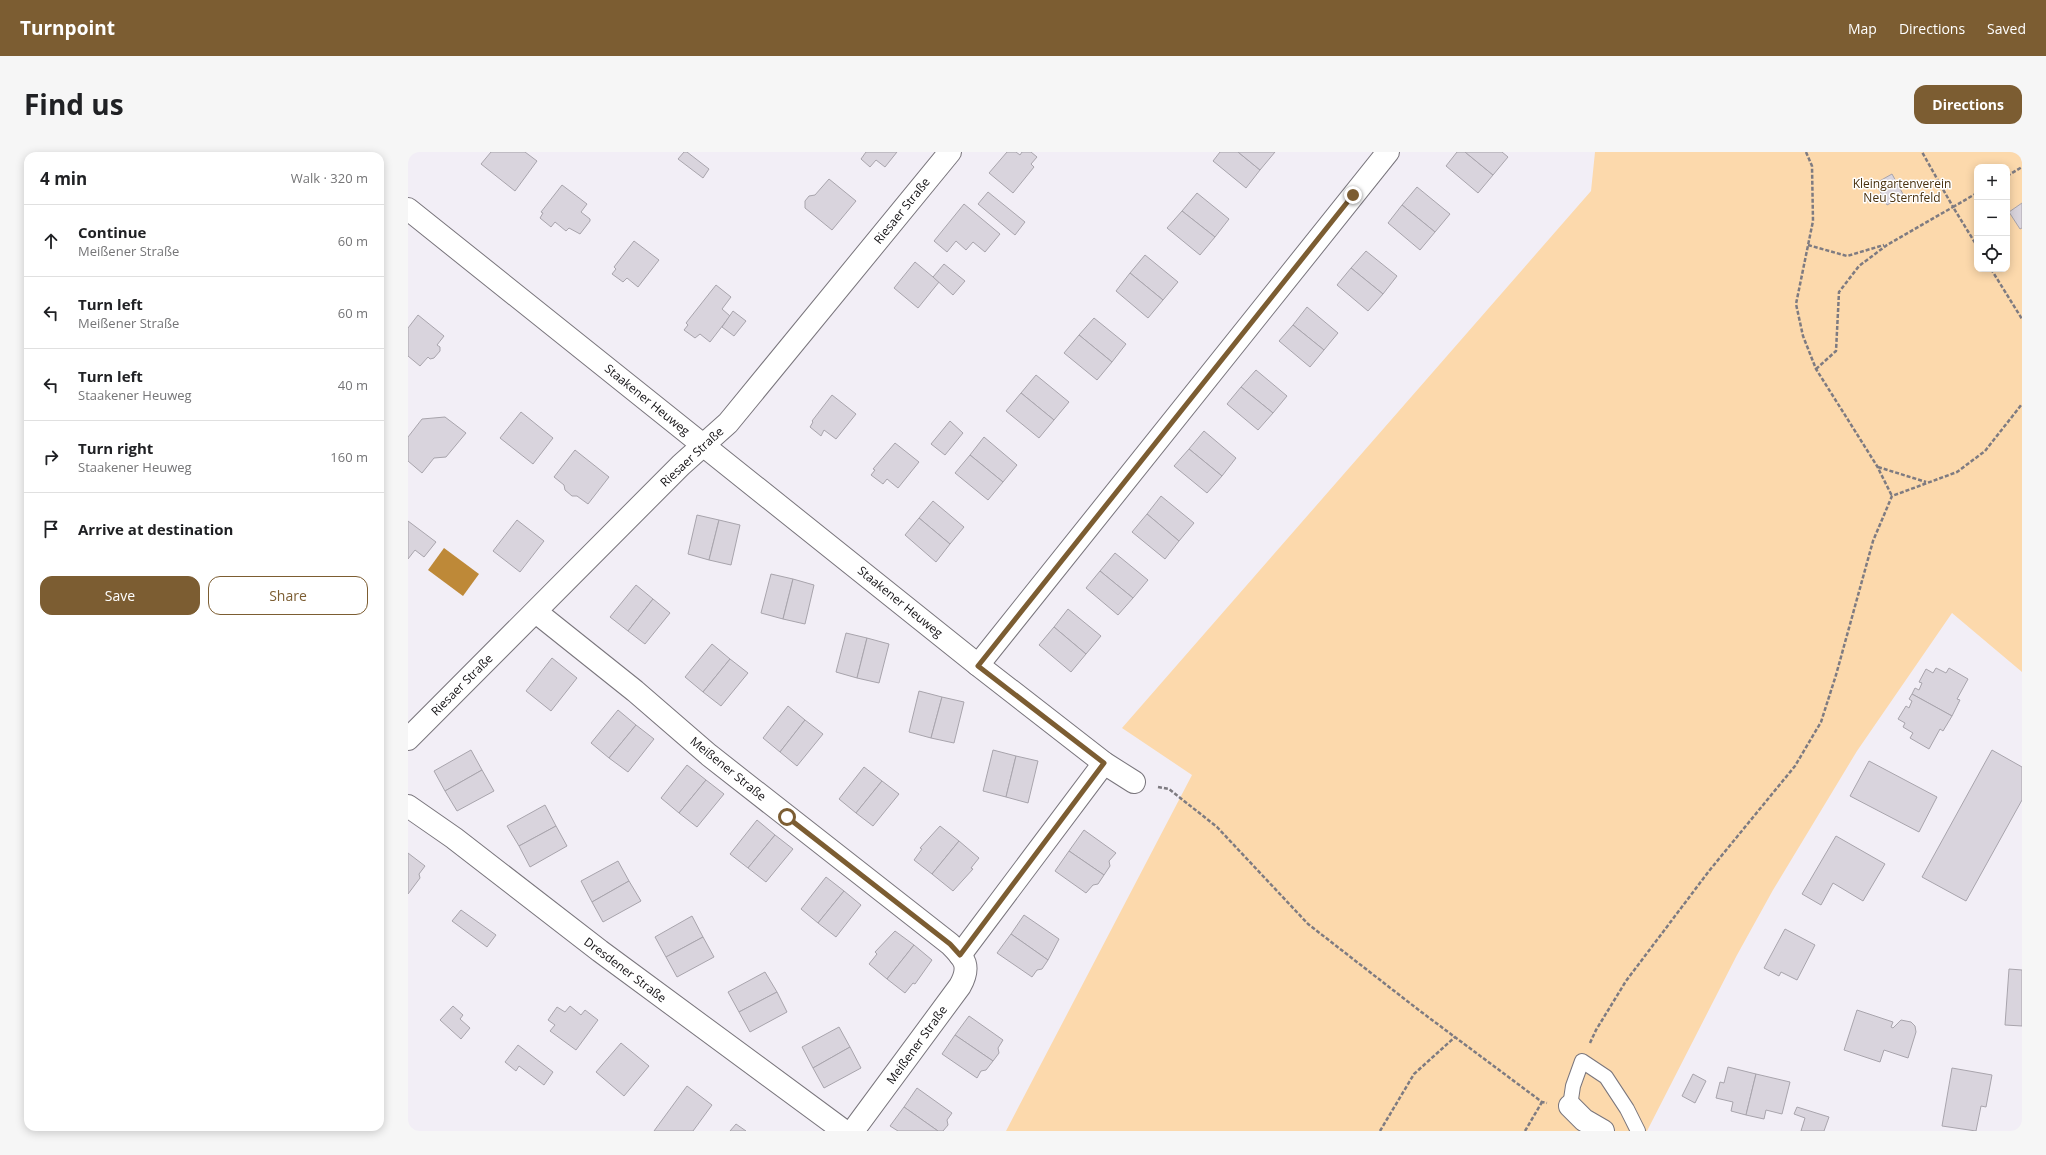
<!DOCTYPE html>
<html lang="en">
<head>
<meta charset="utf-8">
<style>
  body { margin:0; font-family:"Open Sans",sans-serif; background:#f6f6f6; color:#202124 }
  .controls { position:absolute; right:12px; top:12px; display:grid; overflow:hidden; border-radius:8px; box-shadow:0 2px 10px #0003 }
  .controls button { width:36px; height:36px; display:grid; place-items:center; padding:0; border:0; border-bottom:1px solid #e0e0e0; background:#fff; color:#202124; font:20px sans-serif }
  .stop { position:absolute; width:12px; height:12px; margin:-9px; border:3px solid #7c5d32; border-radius:50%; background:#fff }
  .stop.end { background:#7c5d32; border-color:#fff; box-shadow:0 1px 4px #0008 }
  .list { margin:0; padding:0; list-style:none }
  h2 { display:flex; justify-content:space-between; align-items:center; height:52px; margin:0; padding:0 16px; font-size:17px }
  h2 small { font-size:13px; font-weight:400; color:#757577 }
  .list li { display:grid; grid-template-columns:26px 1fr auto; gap:12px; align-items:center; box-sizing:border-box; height:72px; padding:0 16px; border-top:1px solid #e0e0e0 }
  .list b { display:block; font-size:15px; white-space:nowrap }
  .list p { margin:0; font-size:13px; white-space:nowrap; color:#757577 }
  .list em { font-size:13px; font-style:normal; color:#757577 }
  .actions { display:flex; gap:8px; padding:12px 16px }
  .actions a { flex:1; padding:9px 0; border:1px solid #7c5d32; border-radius:12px; text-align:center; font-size:14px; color:#7c5d32 }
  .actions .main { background:#7c5d32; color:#fff }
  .icon { flex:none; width:22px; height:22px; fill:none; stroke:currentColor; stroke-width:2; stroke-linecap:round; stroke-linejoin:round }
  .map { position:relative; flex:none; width:1614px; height:979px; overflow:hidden; border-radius:12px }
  header { display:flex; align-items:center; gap:24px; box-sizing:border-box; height:56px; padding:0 20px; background:#7c5d32; color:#fff }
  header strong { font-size:19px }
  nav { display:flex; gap:22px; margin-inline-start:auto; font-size:14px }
  .intro { display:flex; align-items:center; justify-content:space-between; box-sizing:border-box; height:96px; padding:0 24px }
  h1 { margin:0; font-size:28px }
  .button { padding:10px 18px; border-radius:12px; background:#7c5d32; color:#fff; font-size:14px; font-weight:700 }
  main { display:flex; gap:24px; padding:0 24px }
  aside { flex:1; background:#fff; border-radius:12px; box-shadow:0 2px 10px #0003 }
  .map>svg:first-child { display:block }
  .green { fill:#fcd9ac; fill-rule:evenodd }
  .water { fill:#be8938 }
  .building { fill:#d9d4dd; stroke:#a8a4ac }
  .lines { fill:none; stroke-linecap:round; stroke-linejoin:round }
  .lane-casing { stroke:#79757c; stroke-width:16 }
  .street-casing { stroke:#79757c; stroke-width:24 }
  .path { stroke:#7e7b81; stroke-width:2.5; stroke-dasharray:4 2; stroke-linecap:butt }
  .lane { stroke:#fff; stroke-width:14 }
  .street { stroke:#fff; stroke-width:22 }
  .route { stroke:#7c5d32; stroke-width:5 }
  .labels { text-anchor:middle; stroke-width:3; stroke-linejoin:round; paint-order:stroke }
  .park-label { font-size:12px; fill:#48310e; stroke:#fff }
  .street-label { font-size:12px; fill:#121013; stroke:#fff }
</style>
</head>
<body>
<header>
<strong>Turnpoint</strong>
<nav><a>Map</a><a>Directions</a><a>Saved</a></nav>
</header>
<div class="intro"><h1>Find us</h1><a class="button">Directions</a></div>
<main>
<aside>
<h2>4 min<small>Walk · 320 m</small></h2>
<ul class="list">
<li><svg class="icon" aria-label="ahead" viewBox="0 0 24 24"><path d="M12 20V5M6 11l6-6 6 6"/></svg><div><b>Continue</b><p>Meißener Straße</p></div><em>60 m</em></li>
<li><svg class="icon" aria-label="left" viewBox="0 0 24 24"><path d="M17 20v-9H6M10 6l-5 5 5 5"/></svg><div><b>Turn left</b><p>Meißener Straße</p></div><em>60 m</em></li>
<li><svg class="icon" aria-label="left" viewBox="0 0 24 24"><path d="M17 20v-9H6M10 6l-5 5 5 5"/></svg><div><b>Turn left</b><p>Staakener Heuweg</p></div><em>40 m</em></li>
<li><svg class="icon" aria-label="right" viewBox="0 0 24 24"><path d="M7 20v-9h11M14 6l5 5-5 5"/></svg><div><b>Turn right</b><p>Staakener Heuweg</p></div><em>160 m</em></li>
<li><svg class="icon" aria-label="arrive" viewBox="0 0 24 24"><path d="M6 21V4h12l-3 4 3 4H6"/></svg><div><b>Arrive at destination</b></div></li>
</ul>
<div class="actions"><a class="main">Save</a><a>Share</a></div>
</aside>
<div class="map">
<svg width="1614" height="979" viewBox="0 0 1614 979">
  <rect width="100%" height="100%" fill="#f2eef6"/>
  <!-- green -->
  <path class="green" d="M 1187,0 L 1614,0 L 1614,520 L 1544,461 L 1449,599 L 1365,738 L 1329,803 L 1239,979 L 598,979 L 784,623 L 714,576 L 1183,39 ZM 1569,15 L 1599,15 L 1599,117 L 1569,117 Z"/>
  <!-- water -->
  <path class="water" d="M 36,396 L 71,422 L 55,444 L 20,418 Z"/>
  <!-- building -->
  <g class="building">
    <path d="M 83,0 L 117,0 L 129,9 L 107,39 L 73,12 Z"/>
    <path d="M 276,0 L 279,0 L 301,17 L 295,26 L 270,7 Z"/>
    <path d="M 458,0 L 489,0 L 477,15 L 468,8 L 462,15 L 453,7 Z"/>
    <path d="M 599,0 L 608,0 L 612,3 L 614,0 L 623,0 L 629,5 L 623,12 L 626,15 L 605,41 L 581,21 Z"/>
    <path d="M 812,0 L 830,0 L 852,18 L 838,36 L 805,9 Z"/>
    <path d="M 830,0 L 867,0 L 852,18 Z"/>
    <path d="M 1049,0 L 1057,0 L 1085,23 L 1070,41 L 1038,14 Z"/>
    <path d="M 1057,0 L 1094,0 L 1100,5 L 1085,23 Z"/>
    <path d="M 1484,22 L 1496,44 L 1479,53 L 1468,31 Z"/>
    <path d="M 421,27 L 448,49 L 424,78 L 397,56 L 397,49 L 401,44 L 407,43 Z"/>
    <path d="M 154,33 L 179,52 L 173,60 L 182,67 L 182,69 L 172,82 L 161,76 L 158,79 L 147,70 L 143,75 L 132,66 L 135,61 L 133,60 Z"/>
    <path d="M 1009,35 L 1042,62 L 1027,80 L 994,53 Z"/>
    <path d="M 580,40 L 617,70 L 607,83 L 570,52 Z"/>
    <path d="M 789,41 L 821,67 L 807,85 L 774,59 Z"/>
    <path d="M 1614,51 L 1614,76 L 1612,77 L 1601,60 Z"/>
    <path d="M 556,52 L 592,82 L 577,100 L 565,90 L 558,98 L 548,89 L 539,100 L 526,89 Z"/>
    <path d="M 994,53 L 1027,80 L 1012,98 L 980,71 Z"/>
    <path d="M 774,59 L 807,85 L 792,103 L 759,76 Z"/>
    <path d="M 226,89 L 251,108 L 230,135 L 219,126 L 215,130 L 204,122 L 208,117 L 206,115 Z"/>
    <path d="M 958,99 L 989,124 L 975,142 L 943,116 Z"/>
    <path d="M 737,103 L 770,130 L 755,148 L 722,121 Z"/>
    <path d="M 507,110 L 531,130 L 510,156 L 486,136 Z"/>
    <path d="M 536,112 L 557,129 L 545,143 L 525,125 Z"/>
    <path d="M 943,116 L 975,142 L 960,159 L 929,133 Z"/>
    <path d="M 722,121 L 755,148 L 740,166 L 708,139 Z"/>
    <path d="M 308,133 L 323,145 L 314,157 L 322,164 L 302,190 L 292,182 L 287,186 L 276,178 L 280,173 L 278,171 Z"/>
    <path d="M 899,155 L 930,181 L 916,198 L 885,173 Z"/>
    <path d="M 325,159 L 338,169 L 326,184 L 314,175 Z"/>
    <path d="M 10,163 L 36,184 L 29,193 L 32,195 L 32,199 L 26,206 L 22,207 L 20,205 L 12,214 L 0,204 L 0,176 Z"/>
    <path d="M 686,166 L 718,192 L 704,210 L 671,183 Z"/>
    <path d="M 885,173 L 916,198 L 902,215 L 871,189 Z"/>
    <path d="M 671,183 L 704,210 L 689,228 L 656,201 Z"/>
    <path d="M 848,218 L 879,244 L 865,261 L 833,235 Z"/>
    <path d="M 628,223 L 661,250 L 646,268 L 613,241 Z"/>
    <path d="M 833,235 L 865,261 L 850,278 L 819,252 Z"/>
    <path d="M 613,241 L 646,268 L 631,286 L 598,259 Z"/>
    <path d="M 424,243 L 448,262 L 428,287 L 416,278 L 413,284 L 402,275 L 405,270 L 404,269 Z"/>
    <path d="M 113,260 L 145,286 L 125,312 L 92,286 Z"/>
    <path d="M 37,265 L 58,281 L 38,305 L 26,306 L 14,321 L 0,309 L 0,285 L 14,267 Z"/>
    <path d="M 542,269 L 555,281 L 537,303 L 523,292 Z"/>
    <path d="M 796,279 L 828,306 L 814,324 L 781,297 Z"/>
    <path d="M 576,285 L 609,313 L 595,330 L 562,303 Z"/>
    <path d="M 487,291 L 511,310 L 490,336 L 479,327 L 475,332 L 463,323 L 467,318 L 465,317 Z"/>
    <path d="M 781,297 L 814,324 L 799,341 L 766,314 Z"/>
    <path d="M 167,298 L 201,325 L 180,352 L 169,344 L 164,344 L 157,338 L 156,333 L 146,325 Z"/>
    <path d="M 562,303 L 595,330 L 580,348 L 547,321 Z"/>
    <path d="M 753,344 L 786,371 L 771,389 L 739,362 Z"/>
    <path d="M 525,349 L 556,375 L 542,392 L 511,366 Z"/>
    <path d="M 739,362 L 771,389 L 757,407 L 724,380 Z"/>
    <path d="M 289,363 L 311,368 L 301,408 L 280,402 Z"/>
    <path d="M 511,366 L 542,392 L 528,410 L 497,383 Z"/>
    <path d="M 109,368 L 136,389 L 112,420 L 85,399 Z"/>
    <path d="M 311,368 L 332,373 L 323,413 L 301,408 Z"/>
    <path d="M 0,369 L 28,390 L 16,405 L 7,398 L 0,407 Z"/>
    <path d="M 707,401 L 740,428 L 725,446 L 692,419 Z"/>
    <path d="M 692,419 L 725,446 L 710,463 L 678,436 Z"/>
    <path d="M 363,422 L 385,427 L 375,467 L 353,461 Z"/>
    <path d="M 385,427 L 406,433 L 397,472 L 375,467 Z"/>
    <path d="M 228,433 L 245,447 L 220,479 L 202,465 Z"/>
    <path d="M 245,447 L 262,461 L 237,492 L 220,479 Z"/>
    <path d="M 660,457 L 693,484 L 678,502 L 646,475 Z"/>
    <path d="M 646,475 L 678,502 L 663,520 L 631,493 Z"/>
    <path d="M 438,481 L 459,486 L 449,526 L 428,520 Z"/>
    <path d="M 459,486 L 481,492 L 471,531 L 449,526 Z"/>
    <path d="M 304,492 L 322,507 L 295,540 L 277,525 Z"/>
    <path d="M 144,506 L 169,526 L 143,559 L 118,539 Z"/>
    <path d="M 322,507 L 340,521 L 313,554 L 295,540 Z"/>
    <path d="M 1528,516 L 1538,521 L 1541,516 L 1560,527 L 1549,547 L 1552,548 L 1544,564 L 1504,542 L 1507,536 L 1511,538 L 1514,531 L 1511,530 L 1518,517 L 1525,521 Z"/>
    <path d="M 511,539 L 534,545 L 523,586 L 501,580 Z"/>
    <path d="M 1504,542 L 1544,564 L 1535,579 L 1532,577 L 1521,597 L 1502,586 L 1505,581 L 1495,575 L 1497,571 L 1490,567 L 1498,554 L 1501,556 L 1504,549 L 1501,547 Z"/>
    <path d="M 534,545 L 556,550 L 546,591 L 523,586 Z"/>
    <path d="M 380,554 L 397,568 L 372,600 L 355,586 Z"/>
    <path d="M 210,558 L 228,573 L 201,606 L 183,591 Z"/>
    <path d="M 397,568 L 415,582 L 389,614 L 372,600 Z"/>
    <path d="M 228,573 L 246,587 L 220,620 L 201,606 Z"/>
    <path d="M 63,598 L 74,618 L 37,639 L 26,619 Z"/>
    <path d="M 585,598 L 608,604 L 598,645 L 575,639 Z"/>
    <path d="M 1584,598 L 1614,615 L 1614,648 L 1558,749 L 1514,725 Z"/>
    <path d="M 608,604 L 630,609 L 620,651 L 598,645 Z"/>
    <path d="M 1461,609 L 1529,645 L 1511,680 L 1442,644 Z"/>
    <path d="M 279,613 L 298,628 L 271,661 L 253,646 Z"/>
    <path d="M 456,615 L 474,629 L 448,661 L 431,647 Z"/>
    <path d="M 74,618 L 86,639 L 49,659 L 37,639 Z"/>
    <path d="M 298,628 L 316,642 L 289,675 L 271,661 Z"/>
    <path d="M 474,629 L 491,642 L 465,674 L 448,661 Z"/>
    <path d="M 137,653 L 148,674 L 111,694 L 99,674 Z"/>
    <path d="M 349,668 L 367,683 L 340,716 L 322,702 Z"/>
    <path d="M 148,674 L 159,694 L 122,715 L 111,694 Z"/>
    <path d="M 532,674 L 551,689 L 524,722 L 506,708 L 514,697 L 512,696 Z"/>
    <path d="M 676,678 L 708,701 L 701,709 L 702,714 L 696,723 L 661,699 Z"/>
    <path d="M 367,683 L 385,697 L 358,730 L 340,716 Z"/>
    <path d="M 1428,684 L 1477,712 L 1455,749 L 1425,731 L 1413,753 L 1394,742 Z"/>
    <path d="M 551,689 L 571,706 L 563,716 L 565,717 L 545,739 L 524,722 Z"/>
    <path d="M 661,699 L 696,723 L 690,732 L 685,733 L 678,741 L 647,719 Z"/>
    <path d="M 0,701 L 17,714 L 11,722 L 12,726 L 0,742 Z"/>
    <path d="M 210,709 L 221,729 L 184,750 L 173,729 Z"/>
    <path d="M 418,725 L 436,739 L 410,771 L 393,757 Z"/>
    <path d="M 221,729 L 233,749 L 195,770 L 184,750 Z"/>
    <path d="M 436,739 L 453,753 L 428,785 L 410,771 Z"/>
    <path d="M 53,758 L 88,783 L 79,795 L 44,769 Z"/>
    <path d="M 616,763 L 651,787 L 640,808 L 603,782 Z"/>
    <path d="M 284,764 L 295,785 L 258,805 L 247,785 Z"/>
    <path d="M 1377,777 L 1407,793 L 1389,828 L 1373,820 L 1371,824 L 1356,816 Z"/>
    <path d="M 487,779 L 506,793 L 479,827 L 461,812 L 469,802 L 467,800 Z"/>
    <path d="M 603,782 L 640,808 L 634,817 L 629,818 L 624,825 L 589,801 Z"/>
    <path d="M 295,785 L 306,805 L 269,825 L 258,805 Z"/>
    <path d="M 506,793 L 524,808 L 507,832 L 505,831 L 497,841 L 479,827 Z"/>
    <path d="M 1601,817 L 1614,818 L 1614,874 L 1597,873 Z"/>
    <path d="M 357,820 L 369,840 L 331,860 L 320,840 Z"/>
    <path d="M 369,840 L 379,860 L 342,880 L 331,860 Z"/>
    <path d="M 45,854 L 55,863 L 52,867 L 62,876 L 53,887 L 32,868 Z"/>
    <path d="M 162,854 L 173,863 L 177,858 L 190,868 L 168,898 L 142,879 L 147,873 L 140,868 L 149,855 L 157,860 Z"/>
    <path d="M 1449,858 L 1485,870 L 1483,875 L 1485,876 L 1493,868 L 1503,870 L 1507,874 L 1508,880 L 1500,906 L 1476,898 L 1472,910 L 1436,898 Z"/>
    <path d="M 561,864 L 595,888 L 590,896 L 591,901 L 585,909 L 547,883 Z"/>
    <path d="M 431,875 L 442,895 L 405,916 L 394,895 Z"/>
    <path d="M 547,883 L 585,909 L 578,918 L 573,919 L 569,926 L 534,902 Z"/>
    <path d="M 213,891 L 241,914 L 216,944 L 188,920 Z"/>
    <path d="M 110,893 L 145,920 L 136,933 L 111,914 L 108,919 L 97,910 Z"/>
    <path d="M 442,895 L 453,916 L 416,936 L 405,916 Z"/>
    <path d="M 1320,915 L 1348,922 L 1338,963 L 1323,959 L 1325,950 L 1308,946 L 1312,930 L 1316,931 Z"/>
    <path d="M 1544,916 L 1584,923 L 1578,955 L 1573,954 L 1568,979 L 1534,974 Z"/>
    <path d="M 1285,922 L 1298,929 L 1287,951 L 1274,944 Z"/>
    <path d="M 1348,922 L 1382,930 L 1374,962 L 1358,958 L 1356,967 L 1338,963 Z"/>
    <path d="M 279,934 L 304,953 L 285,979 L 246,979 Z"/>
    <path d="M 509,936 L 544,961 L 539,968 L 540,973 L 535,979 L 530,979 L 496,955 Z"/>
    <path d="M 496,955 L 530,979 L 490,979 L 482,974 Z"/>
    <path d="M 1389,955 L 1421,965 L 1416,979 L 1393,979 L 1397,966 L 1386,962 Z"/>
    <path d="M 328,972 L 338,979 L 322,979 Z"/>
  </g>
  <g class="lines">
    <!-- lane casing -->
    <g class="lane-casing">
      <path id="lane" d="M 1162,954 L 1165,934 L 1174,909 L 1198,925 L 1219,957 L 1230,979"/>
    </g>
    <!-- street casing -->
    <g class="street-casing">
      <g id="street">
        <path d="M 0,57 L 570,513 L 696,611 L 726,630"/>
        <path d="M 128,460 L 227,539 L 301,603 L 542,792 C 557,807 563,814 552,834 L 445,979"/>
        <path d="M 570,513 L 980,0"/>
        <path d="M 0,587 L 273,313 L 320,271 L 542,0"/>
        <path d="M 0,654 L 46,686 L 192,799 L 436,979"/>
        <path d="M 552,803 L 696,611"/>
        <path d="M 1162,954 L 1176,968 L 1195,979"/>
      </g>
    </g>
    <!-- path -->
    <g class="path">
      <path d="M 1398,0 L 1404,14 L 1405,69 L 1388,152 L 1395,184 L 1408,217 L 1469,314 L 1484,344"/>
      <path d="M 1599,24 L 1614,15"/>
      <path d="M 1569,41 L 1545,55 L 1569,94"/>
      <path d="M 1400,93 L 1439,104 L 1476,93"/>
      <path d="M 1583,117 L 1614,167"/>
      <path d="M 1408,217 L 1428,199 L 1431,140 L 1451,114 L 1479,93 L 1545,55 L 1514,0"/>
      <path d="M 1470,315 L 1518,330"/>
      <path d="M 750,635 L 761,637 L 809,675 L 900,772 L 1012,859 L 1134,950 L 1139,951"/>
      <path d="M 1182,891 L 1188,878 L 1218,829 L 1301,719 L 1387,614 L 1413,570 L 1428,523 L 1465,389 L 1484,344 L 1549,320 L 1577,299 L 1614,252"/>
      <path d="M 972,979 L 1006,922 L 1047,885"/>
      <path d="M 1117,979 L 1134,950"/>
    </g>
    <!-- lane -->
    <use href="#lane" class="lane"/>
    <!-- street -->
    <use href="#street" class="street"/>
  </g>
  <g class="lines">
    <!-- route -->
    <path class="route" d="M 379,665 L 542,792 L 552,803 L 696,611 L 570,514 L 945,43"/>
  </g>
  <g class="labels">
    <!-- park labels -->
    <g class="park-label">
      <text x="1494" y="36">Kleingartenverein<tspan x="1494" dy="14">Neu Sternfeld</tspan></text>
    </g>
    <!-- street labels -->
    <g class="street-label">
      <text transform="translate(494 59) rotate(-51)" y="4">Riesaer Straße</text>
      <text transform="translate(239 248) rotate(39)" y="4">Staakener Heuweg</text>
      <text transform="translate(284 305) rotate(-43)" y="4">Riesaer Straße</text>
      <text transform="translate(492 450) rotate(39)" y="4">Staakener Heuweg</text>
      <text transform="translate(54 533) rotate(-45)" y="4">Riesaer Straße</text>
      <text transform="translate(320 617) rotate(39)" y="4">Meißener Straße</text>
      <text transform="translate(217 818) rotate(37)" y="4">Dresdener Straße</text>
      <text transform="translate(509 893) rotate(-54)" y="4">Meißener Straße</text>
    </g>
  </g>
</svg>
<div class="controls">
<button>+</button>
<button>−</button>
<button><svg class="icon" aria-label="locate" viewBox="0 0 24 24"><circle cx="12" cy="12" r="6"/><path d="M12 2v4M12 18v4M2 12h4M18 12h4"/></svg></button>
</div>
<div class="stop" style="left:379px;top:665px"></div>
<div class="stop end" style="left:945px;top:43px"></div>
</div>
</main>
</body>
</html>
